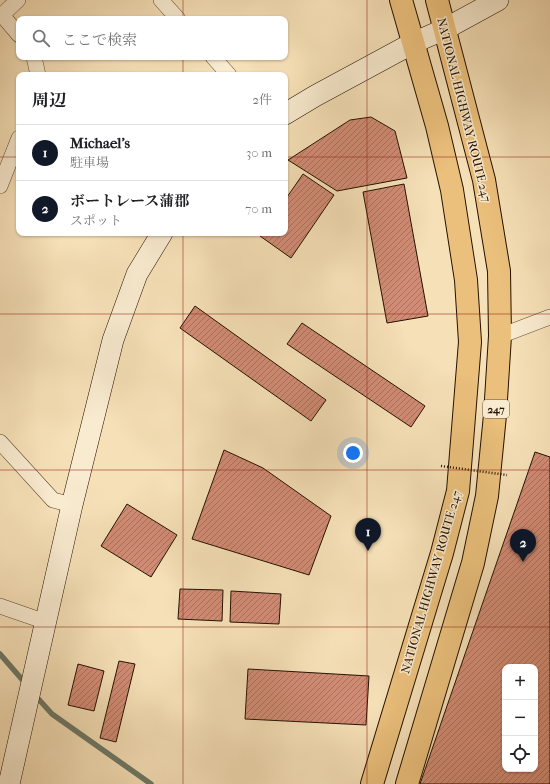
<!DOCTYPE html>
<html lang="ja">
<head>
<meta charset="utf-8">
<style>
  body { margin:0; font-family:"IM FELL French Canon","Noto Serif JP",serif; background:#f2f2f2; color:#202124 }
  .controls { position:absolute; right:12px; bottom:12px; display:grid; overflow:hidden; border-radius:8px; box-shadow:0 1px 3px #0004 }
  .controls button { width:36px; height:36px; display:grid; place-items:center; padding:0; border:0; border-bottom:1px solid #e0e0e0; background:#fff; color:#202124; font:20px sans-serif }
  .you { position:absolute; left:353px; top:453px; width:14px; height:14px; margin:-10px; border:3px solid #fff; border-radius:50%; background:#1a73e8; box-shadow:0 0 0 6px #1a73e833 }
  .badge { display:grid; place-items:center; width:26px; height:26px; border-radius:50%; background:#111827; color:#fff; font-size:13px; font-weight:700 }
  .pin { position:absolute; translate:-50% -33px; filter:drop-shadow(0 1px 2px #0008) }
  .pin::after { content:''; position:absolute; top:21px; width:14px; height:12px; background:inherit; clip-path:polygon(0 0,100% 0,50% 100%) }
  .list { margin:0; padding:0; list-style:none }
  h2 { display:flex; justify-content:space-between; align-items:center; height:52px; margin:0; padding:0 16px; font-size:17px }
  h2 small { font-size:13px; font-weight:400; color:#757577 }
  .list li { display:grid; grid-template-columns:26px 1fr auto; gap:12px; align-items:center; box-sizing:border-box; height:56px; padding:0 16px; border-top:1px solid #e0e0e0 }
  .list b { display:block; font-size:15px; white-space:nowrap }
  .list p { margin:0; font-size:13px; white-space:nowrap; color:#757577 }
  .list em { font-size:13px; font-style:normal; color:#757577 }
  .icon { flex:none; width:22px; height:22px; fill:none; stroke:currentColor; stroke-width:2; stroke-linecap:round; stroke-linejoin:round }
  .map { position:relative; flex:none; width:550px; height:784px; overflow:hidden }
  .search { position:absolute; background:#fff; box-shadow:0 1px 3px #0004; left:16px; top:16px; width:272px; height:44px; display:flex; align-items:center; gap:10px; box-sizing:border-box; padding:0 14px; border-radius:8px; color:#757577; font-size:15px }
  .panel { position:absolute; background:#fff; box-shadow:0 1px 3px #0004; left:16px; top:72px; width:272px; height:164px; border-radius:8px }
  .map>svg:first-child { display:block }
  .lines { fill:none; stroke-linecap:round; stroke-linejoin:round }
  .stream { stroke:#6d7866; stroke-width:5.5 }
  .building { fill:url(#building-hatch); stroke:#241100; fill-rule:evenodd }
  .street-casing { stroke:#58452e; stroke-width:16 }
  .secondary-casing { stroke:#241100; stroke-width:22 }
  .highway-casing { stroke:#241100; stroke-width:24 }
  .street { stroke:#f9ebd0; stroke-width:15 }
  .secondary { stroke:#f9ebd0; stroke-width:21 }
  .highway { stroke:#ebc07c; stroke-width:22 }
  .path-bridge { stroke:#241100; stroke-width:2.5; stroke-dasharray:1 2; stroke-linecap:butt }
  .grid { fill:none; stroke:#8f2418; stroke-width:1; stroke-opacity:0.55 }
  .labels { text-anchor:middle; stroke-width:3; stroke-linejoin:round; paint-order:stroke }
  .shield { fill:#f9ebd0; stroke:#64523e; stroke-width:1 }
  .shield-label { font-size:11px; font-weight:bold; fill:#241100 }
  .street-label { font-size:12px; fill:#241100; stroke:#f9ebd0 }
</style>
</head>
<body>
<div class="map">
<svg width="550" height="784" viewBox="0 0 550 784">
  <defs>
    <pattern id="building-hatch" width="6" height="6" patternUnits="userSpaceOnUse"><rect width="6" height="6" fill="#d28c75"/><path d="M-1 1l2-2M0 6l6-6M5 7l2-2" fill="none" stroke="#aa715e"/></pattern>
  </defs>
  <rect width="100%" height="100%" fill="#f6e0b7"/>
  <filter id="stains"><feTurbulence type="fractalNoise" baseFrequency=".005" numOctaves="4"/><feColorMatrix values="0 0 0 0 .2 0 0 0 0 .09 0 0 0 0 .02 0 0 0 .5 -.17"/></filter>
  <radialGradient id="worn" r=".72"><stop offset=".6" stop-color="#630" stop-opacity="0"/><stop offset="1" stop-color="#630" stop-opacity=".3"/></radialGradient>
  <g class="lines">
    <!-- stream -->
    <g class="stream">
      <path d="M 0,654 L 26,684"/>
      <path d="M 34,694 L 52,714 L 151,784"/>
    </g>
  </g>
  <!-- building -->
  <g class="building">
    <path d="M 371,117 L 395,131 L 407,178 L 337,191 L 288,160 L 350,120 Z"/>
    <path d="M 303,174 L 334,195 L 291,258 L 260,236 L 263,233 L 285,233 L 285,200 Z"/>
    <path d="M 404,184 L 428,316 L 387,323 L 363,192 Z"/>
    <path d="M 195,306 L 326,400 L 311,421 L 180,328 Z"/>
    <path d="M 302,323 L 425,406 L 411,427 L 287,344 Z"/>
    <path d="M 224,450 L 263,468 L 331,516 L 309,575 L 192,539 Z"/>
    <path d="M 535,452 L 550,457 L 550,784 L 420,784 ZM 505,667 L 535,667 L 535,769 L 505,769 Z"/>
    <path d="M 127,504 L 177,535 L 151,577 L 101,546 Z"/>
    <path d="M 180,589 L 223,590 L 222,621 L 178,619 Z"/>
    <path d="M 231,591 L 281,594 L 279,624 L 230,622 Z"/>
    <path d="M 119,661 L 135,664 L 116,742 L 100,738 Z"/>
    <path d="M 78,664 L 104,671 L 94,711 L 68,705 Z"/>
    <path d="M 248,669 L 369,676 L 366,725 L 245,719 Z"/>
  </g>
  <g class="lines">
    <!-- street casing -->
    <g class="street-casing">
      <g id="street">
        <path d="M 18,0 L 2,15 L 19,35"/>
        <path d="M 161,0 L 178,19"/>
        <path d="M 34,57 L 38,75"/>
        <path d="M 213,57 L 229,75"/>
        <path d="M 0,186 L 19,138"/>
        <path d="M 500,336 L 550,317"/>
        <path d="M 0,442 L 53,500 L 72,505"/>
        <path d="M 0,606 L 46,622"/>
      </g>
    </g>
    <!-- secondary casing -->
    <g class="secondary-casing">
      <g id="secondary">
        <path d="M 285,114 L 315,96 L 413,43 L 445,29 L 498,0"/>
        <path d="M 9,784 L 72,505 L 113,340 L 137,274 L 162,233"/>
      </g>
    </g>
    <!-- highway casing -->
    <g class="highway-casing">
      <g id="highway">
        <path d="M 372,784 L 442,553 L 458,491 L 470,342 L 466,280 L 452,190 L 437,126 L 401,0"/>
        <path d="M 407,784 L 473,563 L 487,496 L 495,415 L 500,336 L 499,271 L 484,180 L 437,0"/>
      </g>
    </g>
    <!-- street -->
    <use href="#street" class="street"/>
    <!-- secondary -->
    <use href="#secondary" class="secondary"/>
    <!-- highway -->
    <use href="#highway" class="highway"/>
    <!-- path-bridge -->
    <path class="path-bridge" d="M 441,466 L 507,475"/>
  </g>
  <!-- grid -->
  <path class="grid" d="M 183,0 L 183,19M 367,0 L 367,784M 183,57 L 183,75M 0,157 L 19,157M 285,157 L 550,157M 183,233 L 183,784M 0,314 L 550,314M 0,470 L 550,470M 0,627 L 550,627"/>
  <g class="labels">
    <!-- shield labels -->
    <rect class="shield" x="483" y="400" width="26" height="18" rx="3"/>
    <g class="shield-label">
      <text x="496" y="413">247</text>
    </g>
    <!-- street labels -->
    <g class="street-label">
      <text transform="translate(464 110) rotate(76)" y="4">NATIONAL HIGHWAY ROUTE 247</text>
      <text transform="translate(431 582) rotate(-74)" y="4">NATIONAL HIGHWAY ROUTE 247</text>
    </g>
  </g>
  <rect width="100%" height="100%" filter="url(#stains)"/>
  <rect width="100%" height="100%" fill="url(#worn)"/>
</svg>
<div class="controls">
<button>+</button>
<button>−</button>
<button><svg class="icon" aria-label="locate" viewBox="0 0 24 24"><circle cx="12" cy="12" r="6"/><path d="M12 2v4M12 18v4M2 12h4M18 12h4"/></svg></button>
</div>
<div class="you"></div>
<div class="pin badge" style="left:368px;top:551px">1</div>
<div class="pin badge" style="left:523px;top:562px">2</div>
<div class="search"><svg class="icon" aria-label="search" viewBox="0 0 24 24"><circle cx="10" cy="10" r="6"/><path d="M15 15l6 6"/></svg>ここで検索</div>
<section class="panel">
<h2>周辺<small>2件</small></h2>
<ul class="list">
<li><span class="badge">1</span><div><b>Michael's</b><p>駐車場</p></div><em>30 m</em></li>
<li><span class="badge">2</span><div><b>ボートレース蒲郡</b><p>スポット</p></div><em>70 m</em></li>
</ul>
</section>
</div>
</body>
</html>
